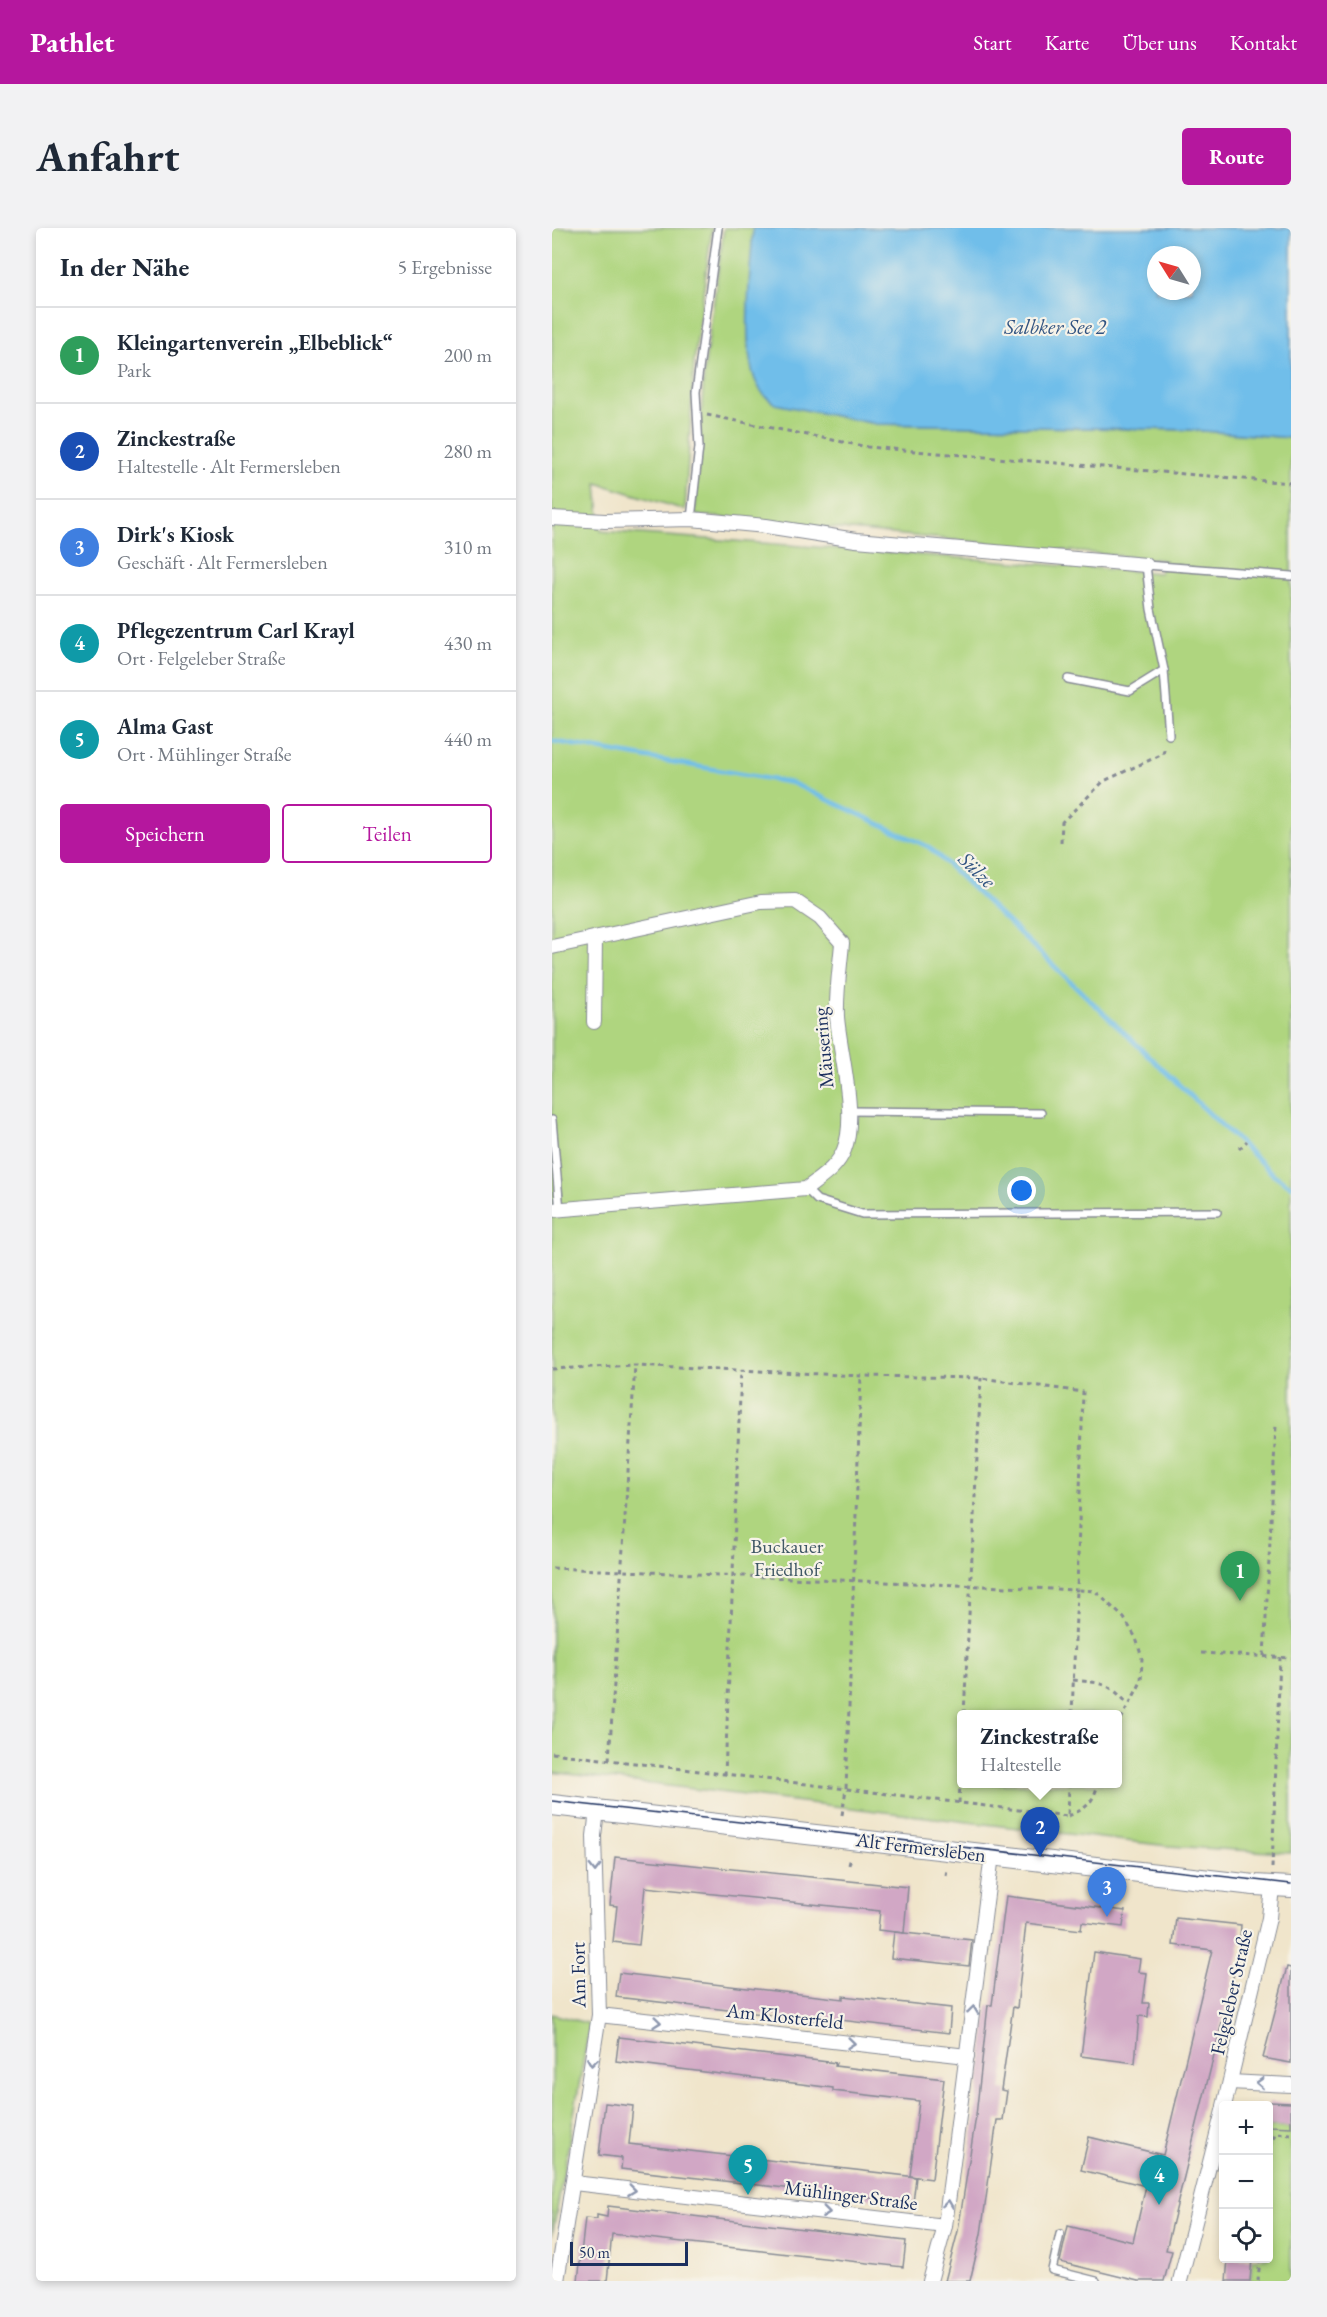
<!DOCTYPE html>
<html lang="de">
<head>
<meta charset="utf-8">
<style>
  body { margin:0; font-family:"EB Garamond",serif; background:#f2f2f3; color:#1f2937 }
  .controls { position:absolute; right:18px; bottom:18px; display:grid; overflow:hidden; border-radius:6px; box-shadow:0 3px 9px #0003 }
  .controls button { width:54px; height:54px; display:grid; place-items:center; padding:0; border:0; border-bottom:2px solid #e0e1e3; background:#fff; color:#1f2937; font:30px sans-serif }
  .compass { position:absolute; left:595px; top:18px; width:54px; height:54px; border-radius:50%; background:#fff; box-shadow:0 3px 9px #0003; rotate:307deg }
  .scale { position:absolute; left:18px; bottom:15px; width:118px; box-sizing:border-box; padding-left:6px; border:3px solid #1b2f5e; border-top:0; font-size:16px; line-height:21px; white-space:nowrap; color:#1b2f5e; -webkit-text-stroke:4px #f7f3e8; paint-order:stroke }
  .you { position:absolute; left:470px; top:963px; width:21px; height:21px; margin:-15px; border:4px solid #fff; border-radius:50%; background:#1a73e8; box-shadow:0 0 0 9px #1a73e833 }
  .badge { display:grid; place-items:center; width:39px; height:39px; border-radius:50%; background:#b5179e; color:#fff; font-size:20px; font-weight:700 }
  .pin { position:absolute; translate:-50% -50px; filter:drop-shadow(0 2px 3px #0008) }
  .pin::after { content:''; position:absolute; top:32px; width:21px; height:18px; background:inherit; clip-path:polygon(0 0,100% 0,50% 100%) }
  .popup { position:absolute; left:405px; top:1482px; width:165px; height:78px; box-sizing:border-box; display:grid; place-content:center; border-radius:6px; background:#fff; filter:drop-shadow(0 2px 4px #0005); font-size:20px; white-space:nowrap; color:#747a83 }
  .popup b { font-size:22px; color:#1f2937 }
  .popup::after { content:''; position:absolute; left:50%; top:100%; margin-left:-12px; border:12px solid transparent; border-top-color:#fff }
  .list { margin:0; padding:0; list-style:none }
  h2 { display:flex; justify-content:space-between; align-items:center; height:78px; margin:0; padding:0 24px; font-size:26px }
  h2 small { font-size:20px; font-weight:400; color:#747a83 }
  .list li { display:grid; grid-template-columns:39px 1fr auto; gap:18px; align-items:center; box-sizing:border-box; height:96px; padding:0 24px; border-top:2px solid #e0e1e3 }
  .list b { display:block; font-size:22px; white-space:nowrap }
  .list p { margin:0; font-size:20px; white-space:nowrap; color:#747a83 }
  .list em { font-size:20px; font-style:normal; color:#747a83 }
  .actions { display:flex; gap:12px; padding:18px 24px }
  .actions a { flex:1; padding:14px 0; border:2px solid #b5179e; border-radius:6px; text-align:center; font-size:21px; color:#b5179e }
  .actions .main { background:#b5179e; color:#fff }
  .icon { flex:none; width:33px; height:33px; fill:none; stroke:currentColor; stroke-width:2; stroke-linecap:round; stroke-linejoin:round }
  .map { position:relative; flex:none; width:739px; height:2053px; overflow:hidden; border-radius:6px }
  header { display:flex; align-items:center; gap:36px; box-sizing:border-box; height:84px; padding:0 30px; background:#b5179e; color:#fff }
  header strong { font-size:28px }
  nav { display:flex; gap:33px; margin-inline-start:auto; font-size:21px }
  .intro { display:flex; align-items:center; justify-content:space-between; box-sizing:border-box; height:144px; padding:0 36px }
  h1 { margin:0; font-size:42px }
  .button { padding:15px 27px; border-radius:6px; background:#b5179e; color:#fff; font-size:21px; font-weight:700 }
  main { display:flex; gap:36px; padding:0 36px }
  aside { flex:1; background:#fff; border-radius:6px; box-shadow:0 3px 9px #0003 }
  .map>svg:first-child { display:block }
  .green { fill:#afd57f; stroke:#65826e; stroke-width:1.5; fill-rule:evenodd }
  .water { fill:#6fbeea; stroke:#4576a4; stroke-width:1.5; fill-rule:evenodd }
  .lines { fill:none; stroke-linecap:round; stroke-linejoin:round }
  .stream { stroke:#6fbeea; stroke-width:4.5 }
  .building { fill:#d1a7c5 }
  .lane-casing { stroke:#868a94; stroke-width:10 }
  .street-casing { stroke:#868a94; stroke-width:16 }
  .secondary-casing { stroke:#868a94; stroke-width:22 }
  .path { stroke:#868a94; stroke-width:3; stroke-dasharray:4.5 4.5; stroke-linecap:butt }
  .lane { stroke:#fff; stroke-width:7 }
  .street { stroke:#fff; stroke-width:14 }
  .secondary { stroke:#fff; stroke-width:20 }
  .tram { stroke:#1b2f5e; stroke-width:1.5 }
  .oneway { stroke:#8d97ae }
  .labels { text-anchor:middle; stroke-width:4.5; stroke-linejoin:round; paint-order:stroke }
  .street-label { font-size:20px; fill:#1b2f5e; stroke:#f7f3e8 }
  .park-label { font-size:20px; fill:#405866; stroke:#f7f3e8 }
  .water-label { font-size:21px; font-style:italic; fill:#305381; stroke:#f7f3e8 }
</style>
</head>
<body>
<header>
<strong>Pathlet</strong>
<nav><a>Start</a><a>Karte</a><a>Über uns</a><a>Kontakt</a></nav>
</header>
<div class="intro"><h1>Anfahrt</h1><a class="button">Route</a></div>
<main>
<aside>
<h2>In der Nähe<small>5 Ergebnisse</small></h2>
<ul class="list">
<li><span class="badge" style="background:#2e9e5b">1</span><div><b>Kleingartenverein „Elbeblick“</b><p>Park</p></div><em>200 m</em></li>
<li><span class="badge" style="background:#1a4fb4">2</span><div><b>Zinckestraße</b><p>Haltestelle · Alt Fermersleben</p></div><em>280 m</em></li>
<li><span class="badge" style="background:#3f7fe0">3</span><div><b>Dirk's Kiosk</b><p>Geschäft · Alt Fermersleben</p></div><em>310 m</em></li>
<li><span class="badge" style="background:#0f9aa8">4</span><div><b>Pflegezentrum Carl Krayl</b><p>Ort · Felgeleber Straße</p></div><em>430 m</em></li>
<li><span class="badge" style="background:#0f9aa8">5</span><div><b>Alma Gast</b><p>Ort · Mühlinger Straße</p></div><em>440 m</em></li>
</ul>
<div class="actions"><a class="main">Speichern</a><a>Teilen</a></div>
</aside>
<div class="map">
<svg width="739" height="2053" viewBox="0 0 739 2053">
  <rect width="100%" height="100%" fill="#f7f3e8"/>
  <filter id="ink" filterUnits="userSpaceOnUse"><feTurbulence type="fractalNoise" baseFrequency=".0167" numOctaves="2"/><feDisplacementMap in="SourceGraphic" scale="12" xChannelSelector="R" yChannelSelector="G"/><feConvolveMatrix kernelMatrix="1 2 1 2 8 2 1 2 1" color-interpolation-filters="sRGB"/></filter>
  <filter id="wash" filterUnits="userSpaceOnUse"><feTurbulence type="fractalNoise" baseFrequency=".008" numOctaves="4" result="noise"/><feDisplacementMap in="SourceGraphic" scale="24" xChannelSelector="R" yChannelSelector="G"/><feGaussianBlur stdDeviation="1.35" result="paint"/><feColorMatrix in="noise" values="0 0 0 0 0 0 0 0 0 0 0 0 0 0 0 0 0 1.4 0 .05"/><feComposite in="paint" operator="in"/></filter>
  <g filter="url(#wash)">
    <rect width="100%" height="100%" fill="#f0e5cb"/>
    <!-- green -->
    <g class="green">
      <path d="M 0,0 L 160,0 L 142,134 L 133,282 L 45,255 L 49,303 L 608,345 L 611,332 L 143,287 L 152,144 L 172,0 L 201,0 L 196,120 L 324,196 L 638,202 L 739,210 L 739,1625 L 616,1618 L 0,1544 ZM 410,1486 L 566,1486 L 566,1556 L 410,1556 Z"/>
      <path d="M 0,1786 L 38,1796 L 0,2009 Z"/>
      <path d="M 718,1898 L 739,1899 L 739,2053 L 698,2053 L 700,2031 L 716,2030 L 716,1906 Z"/>
    </g>
    <!-- water -->
    <path class="water" d="M 201,0 L 739,0 L 739,210 L 638,202 L 324,196 L 223,176 C 215,170 209,165 205,156 C 188,122 199,40 201,0 ZM 604,27 L 640,27 L 640,63 L 604,63 Z"/>
    <g class="lines">
      <!-- stream -->
      <path class="stream" d="M 0,513 L 240,555 L 377,619 L 721,946 L 739,958"/>
    </g>
    <g id="blocks">
      <!-- building -->
      <g class="building">
        <path d="M 63,1629 L 356,1659 L 352,1705 L 326,1702 L 328,1683 L 93,1659 L 87,1717 L 61,1714 L 65,1678 L 58,1677 Z"/>
        <path d="M 454,1668 L 573,1683 L 571,1699 L 530,1694 L 529,1702 L 474,1695 L 465,1780 L 461,1779 L 449,1862 L 455,1863 L 451,1892 L 445,1892 L 429,2006 L 418,2053 L 393,2053 L 406,2003 L 424,1888 L 436,1777 L 440,1777 Z"/>
        <path d="M 624,1690 L 689,1697 L 687,1725 L 614,2022 L 620,2023 L 612,2053 L 586,2053 L 508,2034 L 516,1998 L 581,2014 L 594,1958 L 529,1942 L 537,1909 L 611,1927 L 660,1722 L 621,1717 Z"/>
        <path d="M 342,1704 L 420,1712 L 417,1738 L 339,1730 Z"/>
        <path d="M 542,1724 L 588,1731 L 586,1744 L 595,1745 L 591,1775 L 597,1775 L 596,1789 L 587,1788 L 583,1835 L 529,1828 Z"/>
        <path d="M 735,1739 L 739,1740 L 739,1835 L 711,1830 Z"/>
        <path d="M 67,1745 L 291,1771 L 291,1768 L 399,1780 L 397,1805 L 288,1792 L 287,1795 L 64,1769 Z"/>
        <path d="M 67,1809 L 284,1835 L 283,1838 L 392,1851 L 380,1951 L 358,1948 L 367,1873 L 281,1863 L 281,1860 L 64,1833 Z"/>
        <path d="M 717,1874 L 739,1875 L 739,1899 L 717,1898 Z"/>
        <path d="M 53,1875 L 81,1878 L 77,1916 L 364,1949 L 361,1975 L 69,1941 L 70,1930 L 47,1927 Z"/>
        <path d="M 56,1978 L 354,2013 L 351,2039 L 60,2006 L 55,2053 L 26,2053 L 33,1990 L 45,1991 L 45,1987 L 55,1989 Z"/>
        <path d="M 676,2031 L 700,2031 L 698,2053 L 674,2053 Z"/>
      </g>
    </g>
  </g>
  <g filter="url(#ink)">
    <use href="#blocks" fill-opacity="0" stroke="#868a94" stroke-width="1.5"/>
    <g class="lines">
      <!-- lane casing -->
      <g class="lane-casing">
        <g id="lane">
          <path d="M 139,291 L 147,219 L 144,164 L 166,0"/>
          <path d="M 516,451 L 578,463 L 612,442"/>
          <path d="M 617,507 L 612,442 L 599,381 L 594,337 L 739,348"/>
          <path d="M 297,883 L 489,885"/>
          <path d="M 0,892 L 8,982"/>
          <path d="M 254,961 L 265,972 L 310,986 L 665,984"/>
          <path d="M 508,2006 L 500,2042 L 544,2053"/>
        </g>
      </g>
      <!-- street casing -->
      <g class="street-casing">
        <g id="street">
          <path d="M 0,290 L 53,293 L 139,291 L 214,298 L 304,312 L 594,337"/>
          <path d="M 0,719 L 209,674 L 243,673 L 268,690 L 290,715 C 288,739 284,764 285,789 C 288,826 306,888 292,922 C 285,940 269,949 254,961 L 0,982"/>
          <path d="M 42,794 L 43,710"/>
          <path d="M 47,1787 L 415,1828"/>
          <path d="M 678,1854 L 739,1857"/>
          <path d="M 672,1878 L 717,1690 L 720,1658"/>
          <path d="M 22,1955 L 393,1998"/>
          <path d="M 5,2053 L 47,1787 L 42,1608 L 45,1582"/>
          <path d="M 378,2053 L 393,1998 L 440,1627"/>
          <path d="M 628,2053 L 672,1879"/>
        </g>
      </g>
      <!-- secondary casing -->
      <g class="secondary-casing">
        <path id="secondary" d="M 0,1577 L 702,1657 L 739,1659"/>
      </g>
      <!-- path -->
      <g class="path">
        <path d="M 155,187 L 316,219 L 739,255"/>
        <path d="M 509,614 L 510,594 L 552,553 L 611,526 L 613,518"/>
        <path d="M 687,921 L 695,913"/>
        <path d="M 0,1141 L 83,1137 L 309,1148 L 429,1150 L 531,1164 L 525,1362 L 0,1340"/>
        <path d="M 649,1425 L 739,1430"/>
        <path d="M 712,1428 L 724,1197"/>
        <path d="M 521,1452 C 550,1455 556,1454 576,1476"/>
        <path d="M 412,1486 L 429,1150"/>
        <path d="M 520,1486 L 525,1362 L 543,1363 L 572,1390 L 584,1410 L 590,1430 L 589,1454 L 566,1497"/>
        <path d="M 0,1525 L 516,1588 L 517,1556"/>
        <path d="M 57,1532 L 83,1137"/>
        <path d="M 173,1547 L 189,1142"/>
        <path d="M 407,1575 L 410,1517"/>
        <path d="M 290,1587 L 294,1561 L 309,1148"/>
        <path d="M 516,1588 C 534,1581 541,1575 546,1556"/>
        <path d="M 297,1637 L 299,1629"/>
        <path d="M 720,1640 L 728,1429"/>
        <path d="M 394,1648 L 395,1640"/>
        <path d="M 716,1928 L 723,1905 L 739,1906"/>
        <path d="M 706,2053 L 708,2030"/>
      </g>
      <!-- lane -->
      <use href="#lane" class="lane"/>
      <!-- street -->
      <use href="#street" class="street"/>
      <!-- secondary -->
      <use href="#secondary" class="secondary"/>
      <!-- tram -->
      <path class="tram" d="M 0,1573 L 739,1656"/>
    </g>
    <!-- one-way arrows -->
    <defs><path id="oneway-chevron" d="M-2-3.5L2.5 0L-2 3.5" fill="none" stroke-width="1.6" stroke-linecap="round" stroke-linejoin="round" transform="scale(1.5)"/></defs>
    <g class="oneway">
      <use href="#oneway-chevron" transform="translate(43 1640) rotate(89)"/>
      <use href="#oneway-chevron" transform="translate(421 1782) rotate(-83)"/>
      <use href="#oneway-chevron" transform="translate(105 1794) rotate(6)"/>
      <use href="#oneway-chevron" transform="translate(299 1815) rotate(6)"/>
      <use href="#oneway-chevron" transform="translate(40 1834) rotate(98)"/>
      <use href="#oneway-chevron" transform="translate(708 1855) rotate(-177)"/>
      <use href="#oneway-chevron" transform="translate(80 1962) rotate(7)"/>
      <use href="#oneway-chevron" transform="translate(396 1976) rotate(-82)"/>
      <use href="#oneway-chevron" transform="translate(274 1984) rotate(7)"/>
    </g>
  </g>
  <g class="labels">
    <!-- street labels -->
    <g class="street-label">
      <text transform="translate(271 820) rotate(-95)" y="7">Mäusering</text>
      <text transform="translate(369 1619) rotate(7)" y="7">Alt Fermersleben</text>
      <text transform="translate(26 1747) rotate(-91)" y="7">Am Fort</text>
      <text transform="translate(679 1764) rotate(-77)" y="7">Felgeleber Straße</text>
      <text transform="translate(233 1788) rotate(6)" y="7">Am Klosterfeld</text>
      <text transform="translate(299 1967) rotate(7)" y="7">Mühlinger Straße</text>
    </g>
    <!-- park labels -->
    <g class="park-label">
      <text x="235" y="1325">Buckauer<tspan x="235" dy="23">Friedhof</tspan></text>
    </g>
    <!-- water labels -->
    <g class="water-label">
      <text x="503" y="106">Salbker See 2</text>
      <text transform="translate(425 642) rotate(44)" y="7">Sülze</text>
    </g>
  </g>
</svg>
<div class="controls">
<button>+</button>
<button>−</button>
<button><svg class="icon" aria-label="locate" viewBox="0 0 24 24"><circle cx="12" cy="12" r="6"/><path d="M12 2v4M12 18v4M2 12h4M18 12h4"/></svg></button>
</div>
<svg class="compass" viewBox="-18 -18 36 36"><path d="M0-13l5 13h-10z" fill="#e53935"/><path d="M0 13l5-13h-10z" fill="#747a83"/></svg>
<div class="scale">50 m</div>
<div class="you"></div>
<div class="pin badge" style="left:688px;top:1373px;background:#2e9e5b">1</div>
<div class="pin badge" style="left:488px;top:1629px;background:#1a4fb4">2</div>
<div class="popup"><b>Zinckestraße</b>Haltestelle</div>
<div class="pin badge" style="left:555px;top:1689px;background:#3f7fe0">3</div>
<div class="pin badge" style="left:607px;top:1977px;background:#0f9aa8">4</div>
<div class="pin badge" style="left:196px;top:1967px;background:#0f9aa8">5</div>
</div>
</main>
</body>
</html>
